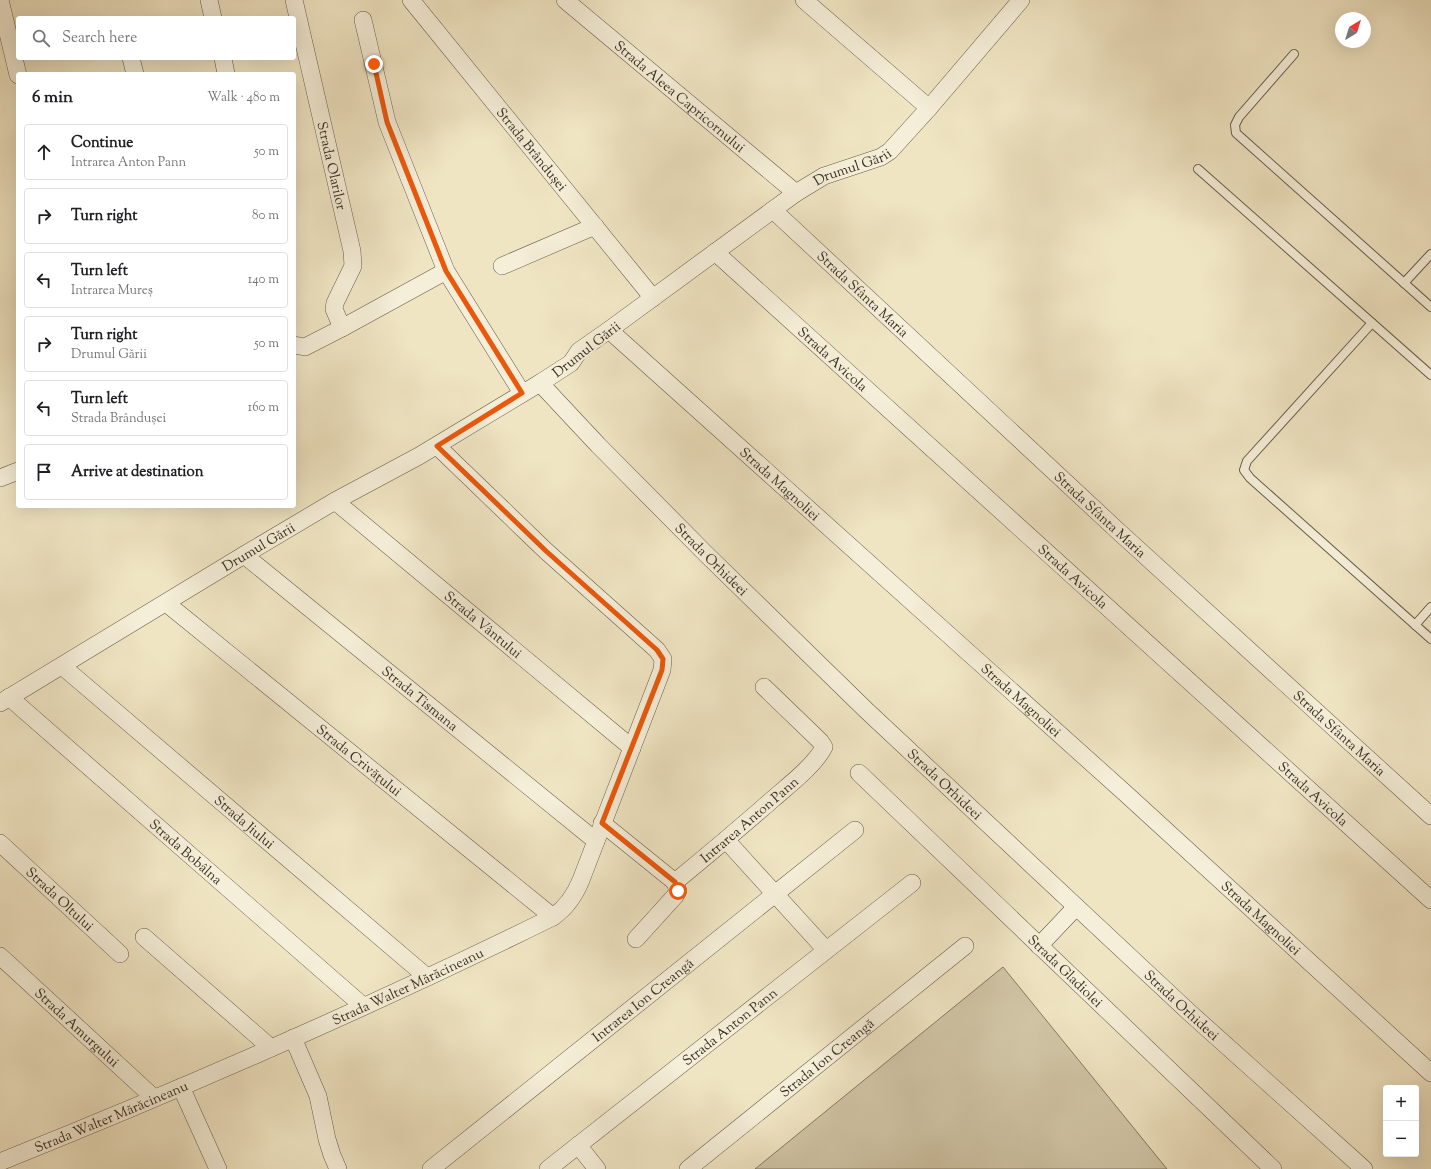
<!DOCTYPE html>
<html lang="en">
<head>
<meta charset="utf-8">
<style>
  body { margin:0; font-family:"Sorts Mill Goudy",serif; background:#f2f2f2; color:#202124 }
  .controls { position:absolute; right:12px; bottom:12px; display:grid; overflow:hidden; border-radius:4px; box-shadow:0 4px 16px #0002 }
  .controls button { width:36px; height:36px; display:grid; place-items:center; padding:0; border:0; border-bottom:1px solid #e0e0e0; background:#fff; color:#202124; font:20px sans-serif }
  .compass { position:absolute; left:1335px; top:12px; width:36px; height:36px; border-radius:50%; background:#fff; box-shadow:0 4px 16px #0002; rotate:38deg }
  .stop { position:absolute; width:12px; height:12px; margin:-9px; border:3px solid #ea580c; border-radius:50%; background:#fff }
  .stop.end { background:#ea580c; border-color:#fff; box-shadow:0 1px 4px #0008 }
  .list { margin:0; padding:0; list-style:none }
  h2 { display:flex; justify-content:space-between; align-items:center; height:52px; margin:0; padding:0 16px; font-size:17px }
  h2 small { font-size:13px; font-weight:400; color:#757577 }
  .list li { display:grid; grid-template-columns:26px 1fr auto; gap:12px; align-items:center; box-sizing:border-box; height:56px; margin:0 8px 8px; padding:0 8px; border:1px solid #e0e0e0; border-radius:4px }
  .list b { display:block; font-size:15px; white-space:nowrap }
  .list p { margin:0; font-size:13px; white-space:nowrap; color:#757577 }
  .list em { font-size:13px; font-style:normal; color:#757577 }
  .icon { flex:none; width:22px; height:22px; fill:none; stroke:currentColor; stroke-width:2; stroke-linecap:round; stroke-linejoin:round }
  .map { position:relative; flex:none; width:1431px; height:1169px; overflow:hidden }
  .search { position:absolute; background:#fff; box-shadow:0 4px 16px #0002; left:16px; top:16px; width:280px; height:44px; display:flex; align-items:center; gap:10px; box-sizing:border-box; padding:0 14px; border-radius:4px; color:#757577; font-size:15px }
  .panel { position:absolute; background:#fff; box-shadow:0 4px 16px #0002; left:16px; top:72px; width:280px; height:436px; border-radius:4px }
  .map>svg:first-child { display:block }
  .green { fill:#d1c6a7; stroke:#847a64 }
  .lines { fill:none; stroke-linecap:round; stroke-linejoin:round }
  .lane-casing { stroke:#665c4a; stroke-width:10 }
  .street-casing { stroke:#665c4a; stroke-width:18 }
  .lane { stroke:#f5eed8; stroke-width:8 }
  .street { stroke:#f5eed8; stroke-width:17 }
  .route { stroke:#ea580c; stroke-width:5 }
  .labels { text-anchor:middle; stroke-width:4; stroke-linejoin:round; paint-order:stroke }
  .street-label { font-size:14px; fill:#382f21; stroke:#f5eed8 }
</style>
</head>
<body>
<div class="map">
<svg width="1431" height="1169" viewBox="0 0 1431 1169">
  <rect width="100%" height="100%" fill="#f0e5c3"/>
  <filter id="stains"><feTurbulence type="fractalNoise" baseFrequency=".005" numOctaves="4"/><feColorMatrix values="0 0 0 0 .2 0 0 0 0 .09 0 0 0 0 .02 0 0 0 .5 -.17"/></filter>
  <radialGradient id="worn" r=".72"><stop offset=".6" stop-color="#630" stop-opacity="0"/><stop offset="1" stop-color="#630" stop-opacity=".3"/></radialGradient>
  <!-- green -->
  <path class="green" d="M 1003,967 L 1167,1169 L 755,1169 Z"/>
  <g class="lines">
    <!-- lane casing -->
    <g class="lane-casing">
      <g id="lane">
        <path d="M 1294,54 L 1239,117 L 1235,125 L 1236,133 L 1431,307"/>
        <path d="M 1198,169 L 1431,375"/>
        <path d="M 1404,283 L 1431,254"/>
        <path d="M 1372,323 L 1247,461 L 1244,470 L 1250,478 L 1431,639"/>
        <path d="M 1415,625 L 1431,607"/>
      </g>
    </g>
    <!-- street casing -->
    <g class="street-casing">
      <g id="street">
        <path d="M 0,0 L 18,75"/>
        <path d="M 209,0 L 213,18"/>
        <path id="s1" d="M 294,0 L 352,251 L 353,266 L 335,303 L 334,309 L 342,328"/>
        <path id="s2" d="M 411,0 L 653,298"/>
        <path id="s3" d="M 565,0 L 796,193"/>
        <path d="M 804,0 L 929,108"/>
        <path d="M 363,20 L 387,122 L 446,271 L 522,393"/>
        <path d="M 131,58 L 135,74"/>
        <path d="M 223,58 L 226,74"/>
        <path id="s4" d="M 773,210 L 1118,531 L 1431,816"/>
        <path id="s5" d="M 715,252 L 1431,900"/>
        <path d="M 502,266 L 595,226"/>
        <path id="s6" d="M 609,330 L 1125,793 L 1431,1073"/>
        <path d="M 294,345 L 305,347 L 342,328 L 446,271"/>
        <path id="s7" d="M 540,383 L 598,445 L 706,554 L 867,711 L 1190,1013 L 1364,1169"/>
        <path d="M 0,478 L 18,471"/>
        <path id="s8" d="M 335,501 L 632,748"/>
        <path id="s9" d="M 244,555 L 596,841"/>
        <path id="s10" d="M 166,603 L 553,917"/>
        <path id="s11" d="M 62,666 L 427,977"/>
        <path id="s12" d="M 9,697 L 363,1006"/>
        <path id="s13" d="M 0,703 L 244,555 L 335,501 L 419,456 L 540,383 L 571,363 L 579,351 L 609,330 L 796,193 L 824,176 L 881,157 L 890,151 L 929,108 L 1021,0"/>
        <path id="s14" d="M 859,773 L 1273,1169"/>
        <path id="s15" d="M 602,823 L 675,882 C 708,855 741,827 773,799 C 789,785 815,765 824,747 L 820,741 L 764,687"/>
        <path d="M 726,840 L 826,950"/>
        <path id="s16" d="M 0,843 L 120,954"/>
        <path d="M 144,937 L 271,1048"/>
        <path d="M 636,939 L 675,896 L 678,891 L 675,882"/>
        <path d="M 1039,946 L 1076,907"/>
        <path id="s17" d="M 0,956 L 154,1098"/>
        <path d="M 293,1038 L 318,1096 L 327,1139 L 332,1155 L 338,1169"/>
        <path d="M 181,1087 L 218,1169"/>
        <path d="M 578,1145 L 597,1169"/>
        <path id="s18" d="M 0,1162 C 187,1087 372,1006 553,917 C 567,907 575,895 581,880 L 662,670 L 663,659 L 657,650 L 546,551 L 437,446"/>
        <path id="s19" d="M 431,1169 L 855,830"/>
        <path id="s20" d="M 548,1169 L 912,883"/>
        <path id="s21" d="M 688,1169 L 965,946"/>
      </g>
    </g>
    <!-- lane -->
    <use href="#lane" class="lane"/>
    <!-- street -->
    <use href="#street" class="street"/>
  </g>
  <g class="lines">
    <!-- route -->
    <path class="route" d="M 374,64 L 387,122 L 446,271 L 522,393 L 437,446 L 546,551 L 657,650 L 663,659 L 662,670 L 602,823 L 675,882 L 678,891"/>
  </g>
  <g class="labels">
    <!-- street labels -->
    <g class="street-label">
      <text dy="5" stroke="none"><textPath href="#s3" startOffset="150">Strada Aleea Capricornului</textPath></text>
      <text dy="5" stroke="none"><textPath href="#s2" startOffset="192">Strada Brândușei</textPath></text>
      <text dy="5" stroke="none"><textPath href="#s1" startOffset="170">Strada Olarilor</textPath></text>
      <text dy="5" stroke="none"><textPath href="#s13" startOffset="1010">Drumul Gării</textPath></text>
      <text dy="5" stroke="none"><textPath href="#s4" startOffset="123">Strada Sfânta Maria</textPath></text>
      <text transform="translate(586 349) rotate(-38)" y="5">Drumul Gării</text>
      <text dy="5" stroke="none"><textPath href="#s5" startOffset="159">Strada Avicola</textPath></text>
      <text dy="5" stroke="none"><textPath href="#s6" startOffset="230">Strada Magnoliei</textPath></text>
      <text dy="5" stroke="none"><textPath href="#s4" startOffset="447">Strada Sfânta Maria</textPath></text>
      <text dy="5" stroke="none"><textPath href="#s13" startOffset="302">Drumul Gării</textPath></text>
      <text dy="5" stroke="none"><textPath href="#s7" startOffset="246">Strada Orhideei</textPath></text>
      <text dy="5" stroke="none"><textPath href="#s5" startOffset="483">Strada Avicola</textPath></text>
      <text dy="5" stroke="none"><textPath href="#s8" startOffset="193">Strada Vântului</textPath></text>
      <text dy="5" stroke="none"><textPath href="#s9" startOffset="227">Strada Tismana</textPath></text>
      <text dy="5" stroke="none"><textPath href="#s6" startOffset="554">Strada Magnoliei</textPath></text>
      <text dy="5" stroke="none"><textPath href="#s4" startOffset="771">Strada Sfânta Maria</textPath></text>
      <text dy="5" stroke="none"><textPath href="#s10" startOffset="249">Strada Crivățului</textPath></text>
      <text dy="5" stroke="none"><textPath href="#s7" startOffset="570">Strada Orhideei</textPath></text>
      <text dy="5" stroke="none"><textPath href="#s5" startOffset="807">Strada Avicola</textPath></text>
      <text dy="5" stroke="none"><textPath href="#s15" startOffset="191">Intrarea Anton Pann</textPath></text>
      <text dy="5" stroke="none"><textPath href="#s11" startOffset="240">Strada Jiului</textPath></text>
      <text dy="5" stroke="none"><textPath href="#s12" startOffset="235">Strada Bobâlna</textPath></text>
      <text dy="5" stroke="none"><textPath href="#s16" startOffset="82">Strada Oltului</textPath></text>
      <text dy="5" stroke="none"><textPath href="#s6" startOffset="878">Strada Magnoliei</textPath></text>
      <text dy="5" stroke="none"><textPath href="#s14" startOffset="286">Strada Gladiolei</textPath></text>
      <text dy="5" stroke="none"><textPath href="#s18" startOffset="444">Strada Walter Mărăcineanu</textPath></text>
      <text dy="5" stroke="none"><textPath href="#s19" startOffset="271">Intrarea Ion Creangă</textPath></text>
      <text dy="5" stroke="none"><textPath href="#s7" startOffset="894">Strada Orhideei</textPath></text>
      <text dy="5" stroke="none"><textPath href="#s20" startOffset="231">Strada Anton Pann</textPath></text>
      <text dy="5" stroke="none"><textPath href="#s17" startOffset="105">Strada Amurgului</textPath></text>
      <text dy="5" stroke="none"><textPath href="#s21" startOffset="178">Strada Ion Creangă</textPath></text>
      <text dy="5" stroke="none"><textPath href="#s18" startOffset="120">Strada Walter Mărăcineanu</textPath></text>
    </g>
  </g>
  <rect width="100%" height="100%" filter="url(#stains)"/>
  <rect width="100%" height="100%" fill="url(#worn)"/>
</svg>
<div class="controls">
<button>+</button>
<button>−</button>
</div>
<svg class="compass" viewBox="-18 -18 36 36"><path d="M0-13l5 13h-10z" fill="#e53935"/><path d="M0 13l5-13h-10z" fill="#757577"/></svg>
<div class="stop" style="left:678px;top:891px"></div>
<div class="stop end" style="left:374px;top:64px"></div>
<div class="search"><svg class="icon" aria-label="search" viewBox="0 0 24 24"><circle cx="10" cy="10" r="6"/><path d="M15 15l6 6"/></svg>Search here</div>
<section class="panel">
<h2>6 min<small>Walk · 480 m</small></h2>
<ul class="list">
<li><svg class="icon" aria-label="ahead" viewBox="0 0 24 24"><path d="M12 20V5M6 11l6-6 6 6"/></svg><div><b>Continue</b><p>Intrarea Anton Pann</p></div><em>50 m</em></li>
<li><svg class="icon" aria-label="right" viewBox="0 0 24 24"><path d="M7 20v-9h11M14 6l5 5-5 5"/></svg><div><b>Turn right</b></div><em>80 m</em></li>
<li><svg class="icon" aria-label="left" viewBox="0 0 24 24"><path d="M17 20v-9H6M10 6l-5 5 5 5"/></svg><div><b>Turn left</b><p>Intrarea Mureș</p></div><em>140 m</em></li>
<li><svg class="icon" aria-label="right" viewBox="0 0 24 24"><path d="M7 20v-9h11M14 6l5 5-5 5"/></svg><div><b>Turn right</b><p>Drumul Gării</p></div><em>50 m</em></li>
<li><svg class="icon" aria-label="left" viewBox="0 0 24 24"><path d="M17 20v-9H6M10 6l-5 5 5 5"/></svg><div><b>Turn left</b><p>Strada Brândușei</p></div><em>160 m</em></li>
<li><svg class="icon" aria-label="arrive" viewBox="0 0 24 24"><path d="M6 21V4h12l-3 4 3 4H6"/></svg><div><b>Arrive at destination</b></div></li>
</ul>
</section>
</div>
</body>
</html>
